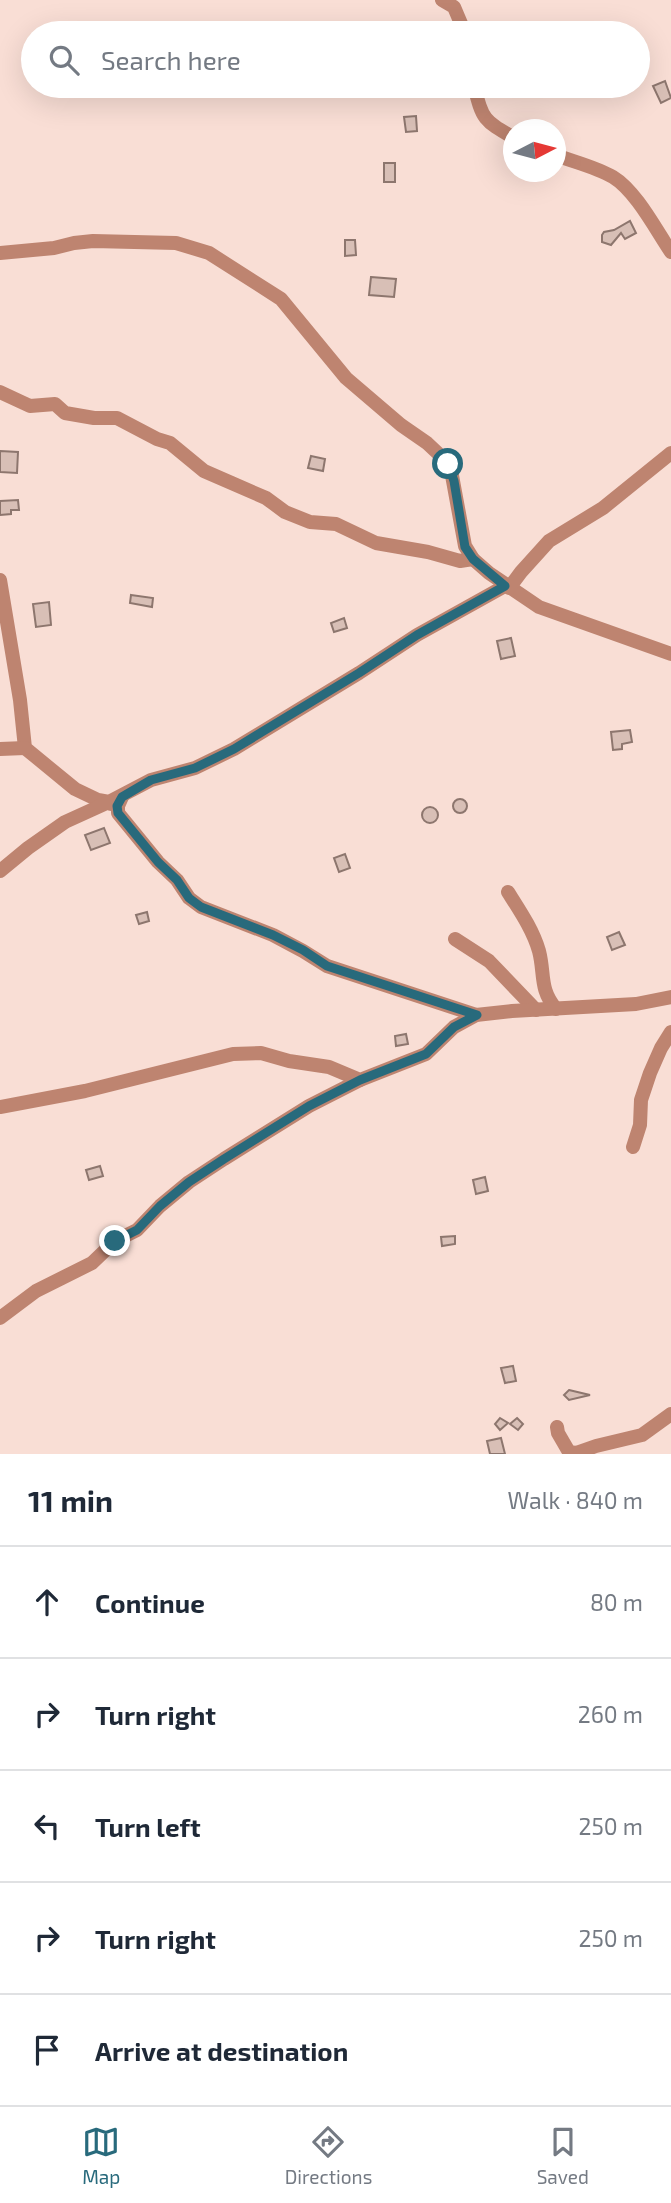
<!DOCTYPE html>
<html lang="en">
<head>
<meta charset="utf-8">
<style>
  body { margin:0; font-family:"Exo 2",sans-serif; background:#f6f6f7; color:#1f2937 }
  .compass { position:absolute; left:503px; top:119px; width:63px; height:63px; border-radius:50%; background:#fff; box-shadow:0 7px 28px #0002; rotate:84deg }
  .stop { position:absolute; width:21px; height:21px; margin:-16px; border:5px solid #286a7c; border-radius:50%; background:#fff }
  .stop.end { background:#286a7c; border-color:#fff; box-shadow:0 2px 7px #0008 }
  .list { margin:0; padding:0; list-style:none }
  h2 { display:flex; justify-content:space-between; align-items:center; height:91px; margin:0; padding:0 28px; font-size:30px }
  h2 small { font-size:23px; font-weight:400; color:#747a83 }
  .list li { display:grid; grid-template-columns:46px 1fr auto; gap:21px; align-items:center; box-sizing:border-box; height:112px; padding:0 28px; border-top:2px solid #e0e1e3 }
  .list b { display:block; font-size:26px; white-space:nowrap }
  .list em { font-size:23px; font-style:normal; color:#747a83 }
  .icon { flex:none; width:38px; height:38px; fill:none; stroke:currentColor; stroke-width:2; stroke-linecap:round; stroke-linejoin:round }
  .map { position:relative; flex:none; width:671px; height:1454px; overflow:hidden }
  .search { position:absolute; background:#fff; box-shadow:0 7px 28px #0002; left:21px; right:21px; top:21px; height:77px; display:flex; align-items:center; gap:18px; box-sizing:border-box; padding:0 24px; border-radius:38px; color:#747a83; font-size:26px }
  .sheet { height:651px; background:#fff }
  nav { display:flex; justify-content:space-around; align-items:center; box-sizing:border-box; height:98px; border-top:2px solid #e0e1e3; background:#fff; font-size:19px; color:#747a83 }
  nav a { display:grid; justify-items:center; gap:4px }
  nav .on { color:#286a7c }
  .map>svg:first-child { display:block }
  .building { fill:#d8bfb6; stroke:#8d766e; stroke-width:2 }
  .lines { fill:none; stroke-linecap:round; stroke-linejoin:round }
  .minor { stroke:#be8470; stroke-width:14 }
  .route { stroke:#286a7c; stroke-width:9 }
</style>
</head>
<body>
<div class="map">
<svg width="671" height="1454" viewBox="0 0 671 1454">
  <rect width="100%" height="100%" fill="#f9ded5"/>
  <!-- building -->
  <g class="building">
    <path d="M 665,81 L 671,98 L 661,103 L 653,86 Z"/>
    <path d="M 416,116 L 417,131 L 406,132 L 404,117 Z"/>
    <rect x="384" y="163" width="11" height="19"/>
    <path d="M 630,221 L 636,233 L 625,239 L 621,233 L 611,245 L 602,242 L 602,235 L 604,232 L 614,230 Z"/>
    <path d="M 345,240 L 355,240 L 356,255 L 345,256 Z"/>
    <path d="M 371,277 L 396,279 L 394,297 L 369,295 Z"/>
    <path d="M 0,451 L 18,452 L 17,473 L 0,472 Z"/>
    <path d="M 311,456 L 325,459 L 323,471 L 308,468 Z"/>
    <path d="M 18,500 L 19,510 L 11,510 L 11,514 L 0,515 L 0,501 Z"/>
    <path d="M 131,595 L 153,598 L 152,607 L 130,603 Z"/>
    <path d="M 49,602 L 51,625 L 36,627 L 33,604 Z"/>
    <path d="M 344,618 L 347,628 L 334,632 L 331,623 Z"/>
    <path d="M 511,638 L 515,656 L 501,659 L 497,641 Z"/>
    <path d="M 630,730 L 632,742 L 622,744 L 622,749 L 613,750 L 611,732 Z"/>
    <circle cx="460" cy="806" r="7"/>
    <circle cx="430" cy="815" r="8"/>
    <path d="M 104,828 L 110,843 L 91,850 L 85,835 Z"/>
    <path d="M 345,854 L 350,868 L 339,872 L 334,858 Z"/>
    <path d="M 147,912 L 149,921 L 139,924 L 136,915 Z"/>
    <path d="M 619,932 L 625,945 L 612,950 L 607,937 Z"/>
    <path d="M 406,1034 L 408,1044 L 396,1046 L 395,1036 Z"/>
    <path d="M 100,1166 L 103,1176 L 89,1180 L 86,1170 Z"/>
    <path d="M 485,1177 L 488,1191 L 476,1194 L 473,1180 Z"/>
    <path d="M 455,1236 L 455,1244 L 442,1246 L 441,1237 Z"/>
    <path d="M 513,1366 L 516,1381 L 505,1383 L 501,1368 Z"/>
    <path d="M 569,1390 L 590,1395 L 569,1400 L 564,1395 Z"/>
    <path d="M 500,1418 L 508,1423 L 500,1430 L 495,1424 Z"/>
    <path d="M 517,1418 L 523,1424 L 518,1430 L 510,1424 Z"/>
    <path d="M 501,1438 L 505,1454 L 490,1454 L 487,1441 Z"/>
  </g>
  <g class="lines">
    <!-- minor -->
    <g class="minor">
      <path d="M 442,0 L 454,7 L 465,33"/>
      <path d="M 474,86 C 483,120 483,120 514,138"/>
      <path d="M 556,155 C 574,162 596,167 613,177 C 636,191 656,230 671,252"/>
      <path d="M 0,253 L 54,248 L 74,243 L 93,241 L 176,243 L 209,253 L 281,299 L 346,378 L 401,425 L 427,443 L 444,459 L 451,470 L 465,546 L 473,559 L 489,573 L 539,607 L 671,654"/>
      <path d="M 0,392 L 30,406 L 55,404 L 65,413 L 94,418 L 117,418 L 157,439 L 170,443 L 204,471 L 266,498 L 285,512 L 310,522 L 336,524 L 376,543 L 428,552 L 460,561 L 473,559"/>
      <path d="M 0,580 L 20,700 L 25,748 L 75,789 L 98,800 L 109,802 L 151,780 L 195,768 L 234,749 L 359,673 L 417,635 L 505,586"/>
      <path d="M 509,588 L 521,572 L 549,541 L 603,508 L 671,453"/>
      <path d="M 0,749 L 25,748"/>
      <path d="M 122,797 L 118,806 L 118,813 L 158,862 L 177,880 L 189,898 L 201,907 L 273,935 L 303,951 L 327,966 L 476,1015"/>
      <path d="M 0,871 L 28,848 L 65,822 L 109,802 L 111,804"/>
      <path d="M 508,892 C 520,911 533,930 539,951 C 545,974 539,989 556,1009"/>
      <path d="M 455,939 L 489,961 L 536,1010"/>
      <path d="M 0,1107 L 85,1091 L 233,1054 L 261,1053 L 289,1061 L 329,1067 L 360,1080 L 426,1054 L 454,1027 L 476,1015 L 512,1011 L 636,1004 L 671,997"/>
      <path d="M 633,1147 L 640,1125 L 641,1100 L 650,1073 L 661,1048 L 671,1032"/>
      <path d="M 0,1318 L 36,1291 L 92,1263 L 115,1241 L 137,1230 L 160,1206 L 189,1182 L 224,1159 L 309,1106 L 360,1080"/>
      <path d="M 557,1427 L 558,1433 L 569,1452 L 576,1453 L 596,1446 L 642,1435 L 671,1414"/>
    </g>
  </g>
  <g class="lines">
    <!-- route -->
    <path class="route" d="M 115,1241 L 137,1230 L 160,1206 L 189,1182 L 224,1159 L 309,1106 L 360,1080 L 426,1054 L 454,1027 L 477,1015 L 327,966 L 303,950 L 273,935 L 201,907 L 189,898 L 177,880 L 158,862 L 118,813 L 117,806 L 122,797 L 151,780 L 195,768 L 234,749 L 359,673 L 417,635 L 505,586 L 473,559 L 465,547 L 454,481 L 448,464"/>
  </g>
</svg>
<svg class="compass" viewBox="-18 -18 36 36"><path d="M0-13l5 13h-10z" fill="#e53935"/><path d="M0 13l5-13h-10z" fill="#747a83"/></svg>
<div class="stop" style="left:448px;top:464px"></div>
<div class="stop end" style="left:115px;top:1241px"></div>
<div class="search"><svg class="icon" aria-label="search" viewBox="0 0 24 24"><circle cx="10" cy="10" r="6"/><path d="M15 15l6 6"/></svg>Search here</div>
</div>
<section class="sheet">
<h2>11 min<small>Walk · 840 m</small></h2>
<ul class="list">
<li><svg class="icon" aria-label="ahead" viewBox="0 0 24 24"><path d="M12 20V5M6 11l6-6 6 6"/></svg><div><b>Continue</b></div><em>80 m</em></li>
<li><svg class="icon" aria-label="right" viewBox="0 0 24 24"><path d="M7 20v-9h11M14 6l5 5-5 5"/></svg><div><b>Turn right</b></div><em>260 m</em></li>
<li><svg class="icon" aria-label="left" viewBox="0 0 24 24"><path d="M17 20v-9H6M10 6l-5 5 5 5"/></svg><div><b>Turn left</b></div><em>250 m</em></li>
<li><svg class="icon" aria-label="right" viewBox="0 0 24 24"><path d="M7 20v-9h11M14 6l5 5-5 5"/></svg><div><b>Turn right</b></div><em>250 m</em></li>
<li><svg class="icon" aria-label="arrive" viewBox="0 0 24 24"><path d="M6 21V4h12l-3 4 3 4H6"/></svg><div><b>Arrive at destination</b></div></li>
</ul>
</section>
<nav>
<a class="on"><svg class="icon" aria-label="map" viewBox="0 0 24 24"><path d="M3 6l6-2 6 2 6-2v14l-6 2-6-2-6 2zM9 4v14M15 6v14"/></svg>Map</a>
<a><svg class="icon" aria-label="directions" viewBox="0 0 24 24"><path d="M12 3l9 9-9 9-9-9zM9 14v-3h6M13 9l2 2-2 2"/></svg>Directions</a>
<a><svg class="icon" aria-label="saved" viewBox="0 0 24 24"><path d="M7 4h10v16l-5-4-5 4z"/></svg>Saved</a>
</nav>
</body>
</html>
